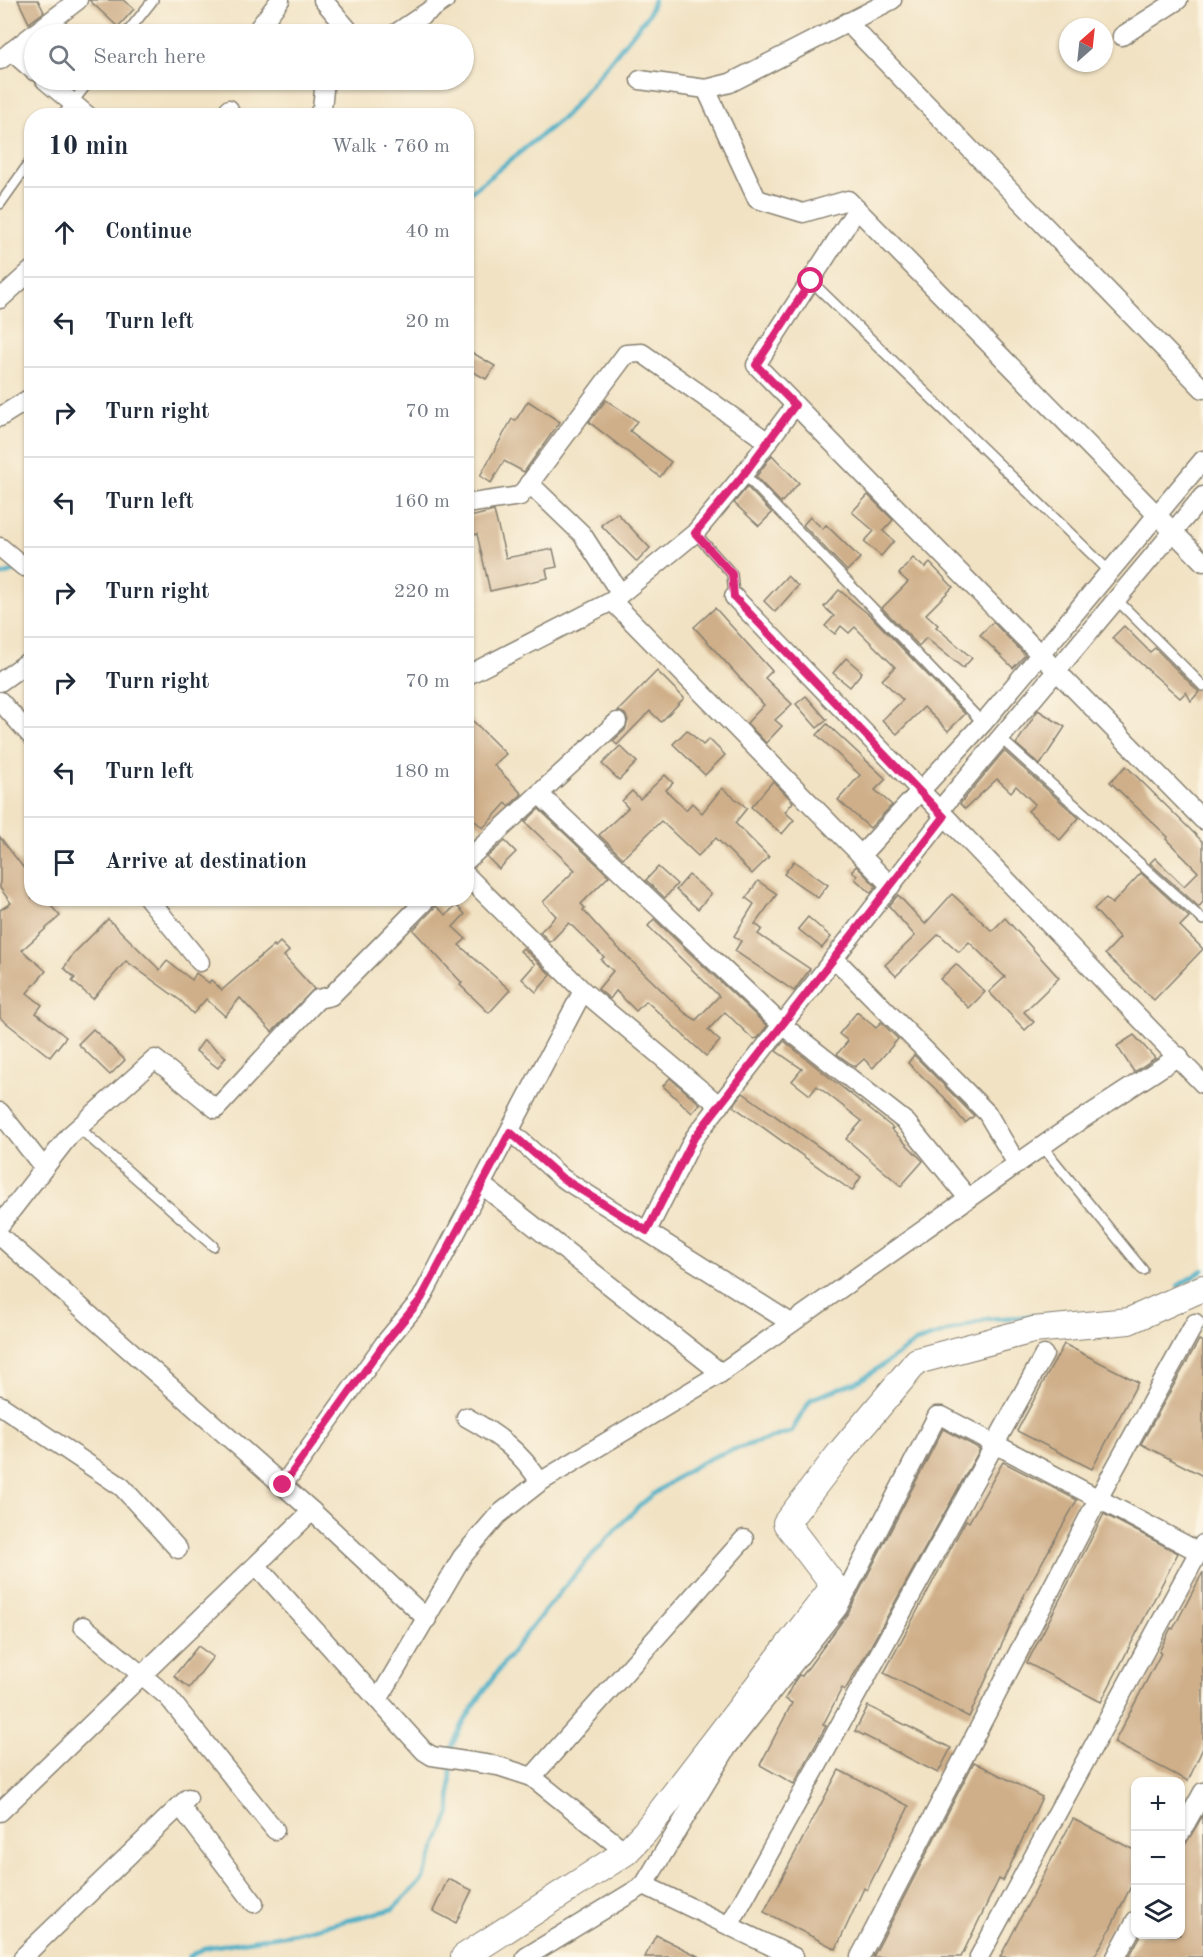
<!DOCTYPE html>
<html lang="en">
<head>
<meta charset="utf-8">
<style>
  body { margin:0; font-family:"Old Standard TT",serif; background:#f2f2f3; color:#1f2937 }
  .controls { position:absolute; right:18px; bottom:18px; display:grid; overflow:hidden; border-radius:12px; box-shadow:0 2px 4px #0004 }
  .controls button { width:54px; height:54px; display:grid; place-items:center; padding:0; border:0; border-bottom:2px solid #e0e1e3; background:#fff; color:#1f2937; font:30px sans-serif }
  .compass { position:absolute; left:1059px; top:18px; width:54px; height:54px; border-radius:50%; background:#fff; box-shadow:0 2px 4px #0004; rotate:27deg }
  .stop { position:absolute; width:18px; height:18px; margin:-14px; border:4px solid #db2777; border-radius:50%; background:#fff }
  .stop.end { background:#db2777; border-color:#fff; box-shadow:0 2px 6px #0008 }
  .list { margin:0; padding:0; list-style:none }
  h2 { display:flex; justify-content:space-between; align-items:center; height:78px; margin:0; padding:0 24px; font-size:26px }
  h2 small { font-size:20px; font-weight:400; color:#747a83 }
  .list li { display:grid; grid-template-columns:39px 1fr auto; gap:18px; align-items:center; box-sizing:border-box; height:90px; padding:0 24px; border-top:2px solid #e0e1e3 }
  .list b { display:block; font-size:22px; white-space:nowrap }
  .list em { font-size:20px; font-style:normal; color:#747a83 }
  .icon { flex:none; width:33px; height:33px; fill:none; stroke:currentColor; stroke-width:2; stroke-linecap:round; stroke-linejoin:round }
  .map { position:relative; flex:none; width:1203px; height:1957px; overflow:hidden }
  .search { position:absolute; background:#fff; box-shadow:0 2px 4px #0004; left:24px; top:24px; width:450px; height:66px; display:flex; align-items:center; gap:15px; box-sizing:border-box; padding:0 21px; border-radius:33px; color:#747a83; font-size:22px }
  .panel { position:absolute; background:#fff; box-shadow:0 2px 4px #0004; left:24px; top:108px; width:450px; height:798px; border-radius:24px }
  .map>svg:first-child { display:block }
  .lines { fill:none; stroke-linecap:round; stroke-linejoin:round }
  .stream { stroke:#47aec6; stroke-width:4.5 }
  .building { fill:#cfaf89 }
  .lane-casing { stroke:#867f70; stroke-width:12 }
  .street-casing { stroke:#867f70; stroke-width:21 }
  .secondary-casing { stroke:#867f70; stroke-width:28 }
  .lane { stroke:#fff; stroke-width:9 }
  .street { stroke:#fff; stroke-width:18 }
  .secondary { stroke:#fff; stroke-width:26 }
  .route { stroke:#db2777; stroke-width:8 }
</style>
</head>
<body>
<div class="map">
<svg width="1203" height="1957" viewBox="0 0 1203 1957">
  <rect width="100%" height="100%" fill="#fcf5e5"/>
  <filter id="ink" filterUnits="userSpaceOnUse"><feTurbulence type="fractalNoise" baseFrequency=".0167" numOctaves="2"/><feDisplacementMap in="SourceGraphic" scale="12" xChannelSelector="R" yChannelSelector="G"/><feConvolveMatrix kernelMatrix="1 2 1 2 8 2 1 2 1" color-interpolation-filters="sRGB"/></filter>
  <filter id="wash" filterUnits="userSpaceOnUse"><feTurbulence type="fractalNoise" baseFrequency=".008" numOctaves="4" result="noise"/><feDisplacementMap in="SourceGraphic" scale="24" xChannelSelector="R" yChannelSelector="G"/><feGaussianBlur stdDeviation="1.35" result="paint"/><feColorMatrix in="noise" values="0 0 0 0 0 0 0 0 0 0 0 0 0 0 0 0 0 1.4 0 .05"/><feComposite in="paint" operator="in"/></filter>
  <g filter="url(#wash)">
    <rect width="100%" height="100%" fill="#f1e2c3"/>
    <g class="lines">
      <!-- stream -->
      <g class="stream">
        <path d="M 466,196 L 566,115 L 648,15 L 654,0"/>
        <path d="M 0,576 L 20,569"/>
        <path d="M 1178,1286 L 1203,1270"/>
        <path d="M 451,1753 C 454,1712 616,1519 655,1493 C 672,1481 693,1465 713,1457 C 738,1447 765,1440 791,1432 L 811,1399 L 861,1380 L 916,1342 L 987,1319 L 1074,1314"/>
        <path d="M 189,1957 L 204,1948 L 296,1933 L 393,1909 L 422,1881 L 450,1813 L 451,1762"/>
      </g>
    </g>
    <g id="blocks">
      <!-- building -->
      <g class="building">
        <path d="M 18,0 L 38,0 L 44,12 L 29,23 Z"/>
        <path d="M 89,0 L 123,0 L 134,9 L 118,27 Z"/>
        <path d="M 466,349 L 495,366 L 486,379 L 466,368 Z"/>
        <path d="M 606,400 L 637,421 L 630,431 L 671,462 L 660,477 L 589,422 Z"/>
        <path d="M 528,401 L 560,422 L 524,472 L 504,461 L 491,483 L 480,476 L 512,419 L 516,420 Z"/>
        <path d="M 772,455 L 799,483 L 781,503 L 756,477 Z"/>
        <path d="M 747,487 L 772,513 L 759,526 L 734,503 Z"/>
        <path d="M 868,495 L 893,520 L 883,531 L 894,541 L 881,556 L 864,542 L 874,531 L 852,512 Z"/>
        <path d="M 494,511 L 506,558 L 553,549 L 557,567 L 546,569 L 548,578 L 490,591 L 477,534 L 466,537 L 466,518 Z"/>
        <path d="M 617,513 L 650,548 L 637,562 L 601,525 Z"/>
        <path d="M 810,517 L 823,529 L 826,525 L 860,558 L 847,571 L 803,525 Z"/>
        <path d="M 913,558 L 925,568 L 930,563 L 953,587 L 926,614 L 938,625 L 936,627 L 972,658 L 963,668 L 926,638 L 919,646 L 882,608 L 908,582 L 899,574 Z"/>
        <path d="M 787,576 L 798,586 L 775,612 L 764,601 Z"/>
        <path d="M 839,590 L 872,617 L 965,714 L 948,731 L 924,707 L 897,734 L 882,720 L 903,700 L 882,680 L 895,667 L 855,627 L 849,633 L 841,626 L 835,634 L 825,626 L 834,616 L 824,607 Z"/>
        <path d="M 715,608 L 772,671 L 765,678 L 792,704 L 775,720 L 782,726 L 766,743 L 747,723 L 764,705 L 694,627 Z"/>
        <path d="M 993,622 L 1025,655 L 1013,668 L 980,635 Z"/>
        <path d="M 1124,626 L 1150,652 L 1155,648 L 1199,692 L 1191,701 L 1186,692 L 1180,698 L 1112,638 Z"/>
        <path d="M 846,658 L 862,672 L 850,687 L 833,673 Z"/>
        <path d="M 657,671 L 684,698 L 661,722 L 650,711 L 617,745 L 613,741 L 625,730 L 628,720 L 625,714 L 618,711 Z"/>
        <path d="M 806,696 L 827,720 L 817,728 L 796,704 Z"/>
        <path d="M 1038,710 L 1065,727 L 1040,765 L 1016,744 Z"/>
        <path d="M 466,714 L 506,754 L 494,765 L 522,794 L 509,806 L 506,803 L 483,828 L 466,813 Z"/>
        <path d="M 827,724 L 886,779 L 875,790 L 892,805 L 870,828 L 838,800 L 860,775 L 817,735 Z"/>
        <path d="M 687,730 L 703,745 L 709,739 L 725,755 L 705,775 L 673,744 Z"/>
        <path d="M 620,746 L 637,762 L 619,780 L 602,764 Z"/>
        <path d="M 1004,751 L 1079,818 L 1060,840 L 1028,811 L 1035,804 L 1016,786 L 1011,792 L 997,779 L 965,809 L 960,804 Z"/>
        <path d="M 1126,766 L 1203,842 L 1203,902 L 1199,907 L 1150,863 L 1155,858 L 1184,886 L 1198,872 L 1166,839 L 1168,837 L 1110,782 Z"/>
        <path d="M 665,775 L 673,783 L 666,790 L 686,810 L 692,803 L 702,813 L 722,788 L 747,808 L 735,823 L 769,857 L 752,874 L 716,838 L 698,856 L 661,821 L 623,858 L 599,835 L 628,808 L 622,801 L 632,791 L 640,799 Z"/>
        <path d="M 773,781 L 793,802 L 785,812 L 794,820 L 782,834 L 751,807 Z"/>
        <path d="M 539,809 L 609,876 L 581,904 L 585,908 L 583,910 L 610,940 L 685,1013 L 696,1020 L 719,996 L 648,926 L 654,919 L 767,1026 L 758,1038 L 753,1039 L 725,1012 L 708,1030 L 720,1041 L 706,1056 L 646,1001 L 636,1011 L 616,991 L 610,999 L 598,989 L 613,971 L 601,960 L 604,957 L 569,923 L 550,942 L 540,932 L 556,916 L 543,902 L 575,870 L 525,822 Z"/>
        <path d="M 0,837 L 32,879 L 32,898 L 44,898 L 60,916 L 22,950 L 46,971 L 27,993 L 42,1005 L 36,1013 L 66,1037 L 50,1057 L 0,1018 L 0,910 L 11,903 L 0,888 Z"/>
        <path d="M 505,841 L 516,852 L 499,869 L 487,857 Z"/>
        <path d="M 794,861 L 828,885 L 818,898 L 784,874 Z"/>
        <path d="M 856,866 L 876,886 L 871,893 L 855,879 L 857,876 L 852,871 Z"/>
        <path d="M 658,867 L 677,884 L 665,898 L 646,880 Z"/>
        <path d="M 1141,873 L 1189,917 L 1180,926 L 1203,949 L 1154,1000 L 1105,954 L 1120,938 L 1094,909 L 1106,898 L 1112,904 Z"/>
        <path d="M 689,875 L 711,894 L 698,909 L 676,890 Z"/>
        <path d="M 758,881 L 777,894 L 755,924 L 762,929 L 758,934 L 810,969 L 794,991 L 735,951 L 741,941 L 734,936 L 754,904 L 746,898 Z"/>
        <path d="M 952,894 L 992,931 L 1005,918 L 1059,978 L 1024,1012 L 1034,1022 L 1025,1030 L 989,992 L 1005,977 L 969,942 L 959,952 L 939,934 L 896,976 L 885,965 L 915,936 L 889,906 L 898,895 L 925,924 Z"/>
        <path d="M 456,905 L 465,914 L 453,927 L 466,939 L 459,945 L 510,990 L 489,1013 L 460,985 L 462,983 L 413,930 L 436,906 L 446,915 Z"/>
        <path d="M 808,917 L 831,937 L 822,948 L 798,929 Z"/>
        <path d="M 108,919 L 160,970 L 167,961 L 192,980 L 196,973 L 209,983 L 211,980 L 222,990 L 274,945 L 275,947 L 280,942 L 289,951 L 284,956 L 314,989 L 272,1032 L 240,998 L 225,1016 L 206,999 L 193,1014 L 181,1001 L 126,961 L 93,999 L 72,981 L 75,978 L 64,968 L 73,954 Z"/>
        <path d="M 523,948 L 551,975 L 536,992 L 522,979 L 535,964 L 520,951 Z"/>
        <path d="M 956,964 L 985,992 L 969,1008 L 940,979 Z"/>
        <path d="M 857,1012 L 876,1028 L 881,1022 L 898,1039 L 873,1068 L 864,1059 L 855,1067 L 837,1054 L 848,1041 L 839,1034 Z"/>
        <path d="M 93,1029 L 125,1060 L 110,1075 L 78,1044 Z"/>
        <path d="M 1134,1035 L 1155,1058 L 1134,1072 L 1117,1046 Z"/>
        <path d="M 204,1040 L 226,1057 L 218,1068 L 196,1051 Z"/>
        <path d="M 784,1041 L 893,1128 L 891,1129 L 923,1161 L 901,1186 L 846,1139 L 862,1121 L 817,1086 L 810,1095 L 792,1081 L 802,1069 L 776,1051 Z"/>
        <path d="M 914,1055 L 974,1116 L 965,1123 L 944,1097 L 908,1063 Z"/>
        <path d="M 670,1078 L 700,1104 L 692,1113 L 663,1086 Z"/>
        <path d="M 743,1093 L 861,1177 L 852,1191 L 733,1106 Z"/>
        <path d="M 1199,1340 L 1203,1342 L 1203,1476 L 1141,1444 Z"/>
        <path d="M 1064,1344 L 1138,1382 L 1092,1469 L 1017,1431 Z"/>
        <path d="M 943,1429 L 980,1449 L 864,1658 L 845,1690 L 842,1688 L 823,1725 L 826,1726 L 794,1784 L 760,1765 L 792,1703 L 785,1699 L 794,1682 L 799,1675 L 802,1676 L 848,1613 Z"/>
        <path d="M 1003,1462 L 1077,1500 L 1026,1591 L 969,1717 L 884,1673 L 966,1520 L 969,1522 Z"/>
        <path d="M 1104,1514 L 1178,1553 L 1101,1702 L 1027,1663 Z"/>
        <path d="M 1203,1572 L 1203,1748 L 1188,1781 L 1114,1743 L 1161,1653 L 1159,1652 L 1171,1628 L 1173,1629 Z"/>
        <path d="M 198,1646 L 213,1657 L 189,1688 L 174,1676 Z"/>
        <path d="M 868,1706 L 951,1748 L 938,1773 L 855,1731 Z"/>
        <path d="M 974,1762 L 1042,1797 L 1003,1881 L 999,1879 L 961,1957 L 873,1957 Z"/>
        <path d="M 839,1770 L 909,1806 L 867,1890 L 864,1888 L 836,1949 L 764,1912 Z"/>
        <path d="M 1203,1815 L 1203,1957 L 1129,1957 L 1141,1935 L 1180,1935 L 1180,1853 Z"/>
        <path d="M 1073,1819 L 1136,1851 L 1136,1876 L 1106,1937 L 1094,1957 L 1000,1957 Z"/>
        <path d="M 448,1879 L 472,1890 L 456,1923 L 433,1911 Z"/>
        <path d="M 656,1935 L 700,1957 L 645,1957 Z"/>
      </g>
    </g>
  </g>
  <g filter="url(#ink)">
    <use href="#blocks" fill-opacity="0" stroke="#867f70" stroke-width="1.5"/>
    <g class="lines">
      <!-- lane casing -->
      <g class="lane-casing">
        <g id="lane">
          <path d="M 126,34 L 153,0"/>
          <path d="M 62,116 L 90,80"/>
          <path d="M 0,204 L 32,159"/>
          <path d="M 811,281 L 1109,571"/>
          <path d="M 744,474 L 983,723"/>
          <path d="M 695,533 L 732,574 L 734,597"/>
          <path d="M 1117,600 L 1203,686"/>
          <path d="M 999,737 L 1203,920"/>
          <path d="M 78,1127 L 213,1246"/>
          <path d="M 1042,1146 L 1143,1270"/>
        </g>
      </g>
      <!-- street casing -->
      <g class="street-casing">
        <g id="street">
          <path d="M 323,0 L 352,34"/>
          <path d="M 847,22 L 1203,389"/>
          <path d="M 258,29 L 280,0"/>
          <path d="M 395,34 L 445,0"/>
          <path d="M 1122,36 L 1178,0"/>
          <path d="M 11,51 L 34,71"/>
          <path d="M 0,60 L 78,0"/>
          <path d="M 45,80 L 88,116"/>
          <path d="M 640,80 L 706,89 L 730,83 L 892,0"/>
          <path d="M 706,89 L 757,199 L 803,213 L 848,200 L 1203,562"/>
          <path d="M 224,116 L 229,109"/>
          <path d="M 317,116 L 322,109 L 325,80"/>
          <path d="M 857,209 L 756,365 L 1203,820"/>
          <path d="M 0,299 L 32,270"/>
          <path d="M 0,417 L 32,397"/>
          <path d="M 529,483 L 582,534 L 620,593"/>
          <path d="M 466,504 L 520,496 L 626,354 L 642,353 L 768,442"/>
          <path d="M 0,547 L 24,567"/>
          <path d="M 734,597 L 1203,1084"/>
          <path d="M 612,601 L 695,533 L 744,474 L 795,405"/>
          <path d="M 466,676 L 612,601 L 891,886"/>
          <path d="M 0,682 L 32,659"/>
          <path d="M 0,701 L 32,737"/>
          <path d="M 539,794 L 782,1025 L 906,1122 L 968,1198"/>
          <path d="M 939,811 L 1203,496"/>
          <path d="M 861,855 L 983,723 L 1203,460"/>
          <path d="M 466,861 L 617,722"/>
          <path d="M 466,875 L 583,991 L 720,1106"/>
          <path d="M 148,898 L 200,962"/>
          <path d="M 834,958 L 987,1113 L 1017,1164"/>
          <path d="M 0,1112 L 44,1168"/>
          <path d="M 511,1132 L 562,1178 L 791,1323"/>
          <path d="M 482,1185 L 721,1373"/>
          <path d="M 0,1225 L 69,1136 L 155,1059 L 216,1109 L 318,999 L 331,996 L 428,898"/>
          <path d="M 647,1231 L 694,1138 L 944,817"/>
          <path d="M 0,1236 L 312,1511 L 427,1619"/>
          <path d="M 0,1405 L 122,1487 L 178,1549"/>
          <path d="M 466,1417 C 497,1434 520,1451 540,1482"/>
          <path d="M 283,1485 L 384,1344 L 421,1299 L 583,991"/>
          <path d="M 257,1566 L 424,1751 L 432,1756 L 498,1766 L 532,1777"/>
          <path d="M 83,1626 L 168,1697 L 275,1830"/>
          <path d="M 378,1700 L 462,1557 L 498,1515 L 540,1482 L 721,1373 L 1058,1135 L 1179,1056"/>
          <path d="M 180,1806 L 254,1903"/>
          <path d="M 0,1812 L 312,1511"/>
          <path d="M 1180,1834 L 1203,1792"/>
          <path d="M 626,1852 L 532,1777 L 744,1539"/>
          <path d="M 644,1885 L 794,1957"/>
          <path d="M 730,1924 L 1044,1355"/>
          <path d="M 23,1957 L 188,1798"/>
          <path d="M 526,1957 L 644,1885 L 727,1748 L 838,1608 L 937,1416 L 942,1416 L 1199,1552"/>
          <path d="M 860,1957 L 1098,1499 L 1195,1323"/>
          <path d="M 979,1957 L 1203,1544"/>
          <path d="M 1116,1957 L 1136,1920"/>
        </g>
      </g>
      <!-- secondary casing -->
      <g class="secondary-casing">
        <path id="secondary" d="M 464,1957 L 626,1852 L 645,1832 L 834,1586 L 786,1523 L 839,1454 L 917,1361 L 1033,1330 L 1129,1321 L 1203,1288"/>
      </g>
      <!-- lane -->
      <use href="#lane" class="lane"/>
      <!-- street -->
      <use href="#street" class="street"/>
      <!-- secondary -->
      <use href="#secondary" class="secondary"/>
    </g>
  </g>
  <g class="lines" filter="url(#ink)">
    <!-- route -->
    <path class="route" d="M 283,1485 L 384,1344 L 421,1299 L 510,1132 L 562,1178 L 647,1231 L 694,1138 L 944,817 L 734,597 L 732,574 L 695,533 L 744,474 L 795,405 L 756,365 L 811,281"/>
  </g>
</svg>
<div class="controls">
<button>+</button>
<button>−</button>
<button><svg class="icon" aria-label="layers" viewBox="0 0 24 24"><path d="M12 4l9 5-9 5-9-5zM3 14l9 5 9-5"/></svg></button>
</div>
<svg class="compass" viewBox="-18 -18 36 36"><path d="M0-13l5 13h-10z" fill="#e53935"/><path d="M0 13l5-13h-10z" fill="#747a83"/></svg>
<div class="stop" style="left:811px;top:281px"></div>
<div class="stop end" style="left:283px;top:1485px"></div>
<div class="search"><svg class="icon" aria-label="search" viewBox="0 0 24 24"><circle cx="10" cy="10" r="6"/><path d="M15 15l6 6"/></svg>Search here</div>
<section class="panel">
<h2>10 min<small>Walk · 760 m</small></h2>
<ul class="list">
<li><svg class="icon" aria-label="ahead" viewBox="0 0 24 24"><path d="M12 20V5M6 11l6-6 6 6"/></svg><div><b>Continue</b></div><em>40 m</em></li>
<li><svg class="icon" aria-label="left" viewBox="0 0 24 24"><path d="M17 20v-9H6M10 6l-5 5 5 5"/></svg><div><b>Turn left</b></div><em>20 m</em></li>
<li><svg class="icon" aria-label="right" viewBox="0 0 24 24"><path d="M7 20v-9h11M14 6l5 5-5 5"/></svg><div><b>Turn right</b></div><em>70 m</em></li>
<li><svg class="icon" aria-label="left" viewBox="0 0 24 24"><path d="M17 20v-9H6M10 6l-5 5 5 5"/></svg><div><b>Turn left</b></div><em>160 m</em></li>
<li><svg class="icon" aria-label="right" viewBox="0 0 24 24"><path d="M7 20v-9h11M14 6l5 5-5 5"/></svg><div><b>Turn right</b></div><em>220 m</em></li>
<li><svg class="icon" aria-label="right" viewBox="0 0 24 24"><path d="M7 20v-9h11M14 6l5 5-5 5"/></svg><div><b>Turn right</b></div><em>70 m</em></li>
<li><svg class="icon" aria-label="left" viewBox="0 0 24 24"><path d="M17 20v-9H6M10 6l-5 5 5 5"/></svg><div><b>Turn left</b></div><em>180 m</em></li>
<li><svg class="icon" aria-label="arrive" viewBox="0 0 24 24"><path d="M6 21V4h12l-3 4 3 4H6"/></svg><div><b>Arrive at destination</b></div></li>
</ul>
</section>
</div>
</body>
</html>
